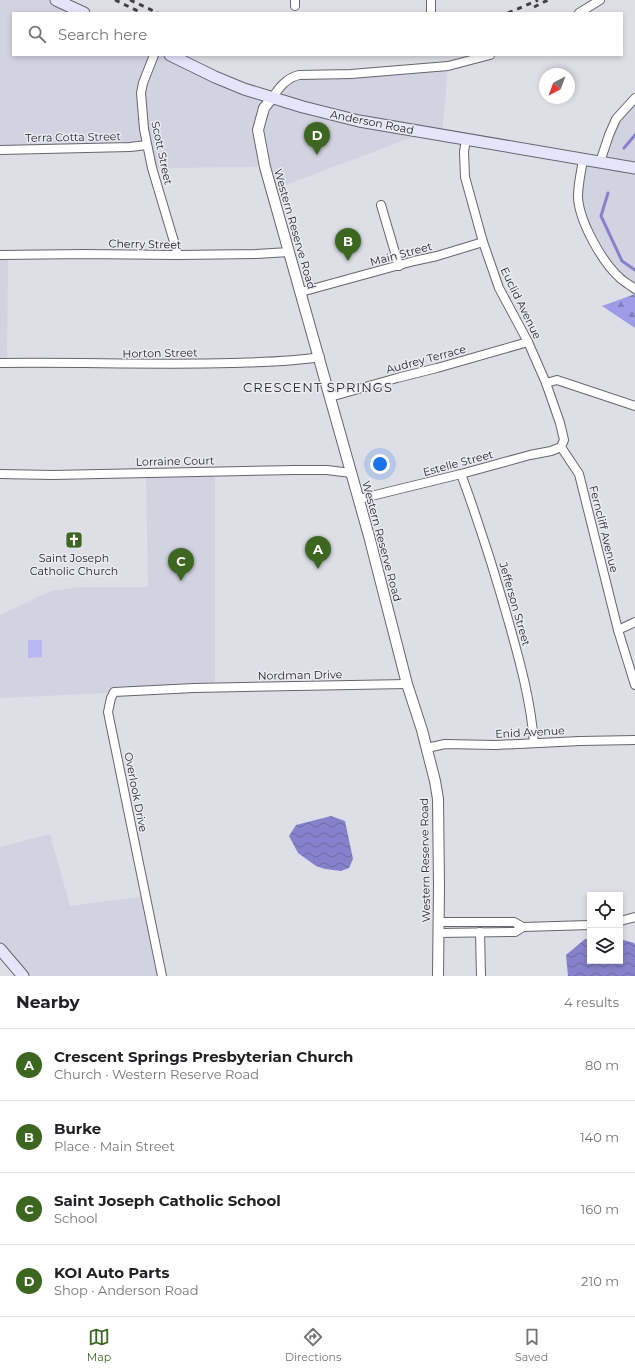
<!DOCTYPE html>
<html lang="en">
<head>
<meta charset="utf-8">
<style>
  body { margin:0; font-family:Montserrat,sans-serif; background:#f2f2f2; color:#202124 }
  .controls { position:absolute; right:12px; bottom:12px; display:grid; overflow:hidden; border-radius:0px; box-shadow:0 2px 6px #0003 }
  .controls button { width:36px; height:36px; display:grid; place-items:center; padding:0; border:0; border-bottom:1px solid #e0e0e0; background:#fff; color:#202124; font:20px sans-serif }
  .compass { position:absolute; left:539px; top:68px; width:36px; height:36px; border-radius:50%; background:#fff; box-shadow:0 2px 6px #0003; rotate:221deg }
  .you { position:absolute; left:380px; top:464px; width:14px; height:14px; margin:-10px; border:3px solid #fff; border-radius:50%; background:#1a73e8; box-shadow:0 0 0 6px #1a73e833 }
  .badge { display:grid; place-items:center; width:26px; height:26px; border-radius:50%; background:#3d6621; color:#fff; font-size:13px; font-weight:700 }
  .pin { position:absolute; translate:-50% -33px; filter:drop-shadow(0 1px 2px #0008) }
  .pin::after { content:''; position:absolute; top:21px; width:14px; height:12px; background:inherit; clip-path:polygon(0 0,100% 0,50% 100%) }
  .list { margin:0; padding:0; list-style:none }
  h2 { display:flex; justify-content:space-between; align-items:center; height:52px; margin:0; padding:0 16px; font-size:17px }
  h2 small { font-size:13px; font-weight:400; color:#757577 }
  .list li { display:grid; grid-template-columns:26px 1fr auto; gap:12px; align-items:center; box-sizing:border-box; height:72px; padding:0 16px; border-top:1px solid #e0e0e0 }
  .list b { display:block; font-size:15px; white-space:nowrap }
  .list p { margin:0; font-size:13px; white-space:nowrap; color:#757577 }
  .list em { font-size:13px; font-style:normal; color:#757577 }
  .icon { flex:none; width:22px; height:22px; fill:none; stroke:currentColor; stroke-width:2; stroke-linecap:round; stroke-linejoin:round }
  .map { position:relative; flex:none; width:635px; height:976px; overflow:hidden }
  .search { position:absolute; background:#fff; box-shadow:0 2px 6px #0003; left:12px; right:12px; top:12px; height:44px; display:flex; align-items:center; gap:10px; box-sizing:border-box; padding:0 14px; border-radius:0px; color:#757577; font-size:15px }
  .sheet { height:340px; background:#fff }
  nav { display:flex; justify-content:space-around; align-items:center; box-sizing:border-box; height:56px; border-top:1px solid #e0e0e0; background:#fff; font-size:11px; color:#757577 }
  nav a { display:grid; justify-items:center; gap:2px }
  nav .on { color:#3d6621 }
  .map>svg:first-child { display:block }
  .built { fill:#d2d2e1 }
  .forest { fill:url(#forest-firs) }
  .park { fill:#b9b8f4 }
  .water { fill:url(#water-waves) }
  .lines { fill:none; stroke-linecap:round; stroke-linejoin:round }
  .stream { stroke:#8582cb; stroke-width:3 }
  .minor-casing { stroke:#66666e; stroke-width:10 }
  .tertiary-casing { stroke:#66666e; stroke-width:12 }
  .secondary-casing { stroke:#66666e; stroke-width:13 }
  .minor { stroke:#fff; stroke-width:8 }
  .tertiary { stroke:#fff; stroke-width:10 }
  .secondary { stroke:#e5e4fb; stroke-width:11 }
  .rail { stroke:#404045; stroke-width:3; stroke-dasharray:5 5; stroke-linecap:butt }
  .labels { text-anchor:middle; stroke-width:3; stroke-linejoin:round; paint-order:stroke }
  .street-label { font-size:11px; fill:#26262a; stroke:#ebebf4 }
  .poi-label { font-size:11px; fill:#26262a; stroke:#ebebf4 }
  .quarter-label { font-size:13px; letter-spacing:1px; fill:#26262a; stroke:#ebebf4 }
</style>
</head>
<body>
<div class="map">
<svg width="635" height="976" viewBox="0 0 635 976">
  <defs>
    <pattern id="forest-firs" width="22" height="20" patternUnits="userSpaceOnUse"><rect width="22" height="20" fill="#9e9ce7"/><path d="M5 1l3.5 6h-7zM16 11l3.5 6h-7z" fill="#817fbb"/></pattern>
    <pattern id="water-waves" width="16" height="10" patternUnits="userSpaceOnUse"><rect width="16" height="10" fill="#8582cb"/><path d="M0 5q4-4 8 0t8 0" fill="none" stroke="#6d6aa5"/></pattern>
  </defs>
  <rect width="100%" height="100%" fill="#dedee7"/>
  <!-- built -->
  <g class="built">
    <path d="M 0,0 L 56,0 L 84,13 L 13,13 L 13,55 L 170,55 L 272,98 L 294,76 L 448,66 L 442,135 L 426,132 L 272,190 L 265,167 L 152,168 L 147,145 L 0,150 Z"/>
    <path d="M 635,99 L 635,289 L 607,264 L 580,211 L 583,160 L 600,162 L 609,135 Z"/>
    <path d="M 0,255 L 8,255 L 7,363 L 0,363 Z"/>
    <path d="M 215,471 L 215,688 L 0,698 L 0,615 L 51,591 L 81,587 L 148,587 L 146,473 Z"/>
    <path d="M 50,834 L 70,906 L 146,896 L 162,976 L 23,976 L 0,949 L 0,847 Z"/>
  </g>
  <!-- forest -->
  <path class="forest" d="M 635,294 L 635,328 L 602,306 Z"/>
  <!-- park -->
  <path class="park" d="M 28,640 L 42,640 L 42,657 L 28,658 Z"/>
  <!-- water -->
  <g class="water">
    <path d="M 331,816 L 345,821 L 353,859 L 349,868 L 341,871 L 325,869 L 316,866 L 298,853 L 289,836 L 296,825 Z"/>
    <path d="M 585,939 L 590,939 L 590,961 L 620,961 L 620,939 L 634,943 L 635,945 L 635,976 L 568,976 L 566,955 Z"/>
  </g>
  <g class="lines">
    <!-- stream -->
    <g class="stream">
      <path d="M 624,148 L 635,135"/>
      <path d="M 608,193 L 601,216 L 622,261 L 635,270"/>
    </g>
    <!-- minor casing -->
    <g class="minor-casing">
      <g id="minor">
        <path d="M 295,6 L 295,0"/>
        <path d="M 431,13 L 431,0"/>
        <path d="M 579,13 L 600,0"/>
        <path d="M 154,55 L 143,83 L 141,93 L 144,129 L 152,168 L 178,255"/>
        <path d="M 272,98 C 279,88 286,78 299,75 L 351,74 L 448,66 L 490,55"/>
        <path d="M 466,139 L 464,152 L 465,177 L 483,242 L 499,288 L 528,342 L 546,383 L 560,423 L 564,440 L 561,447 L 579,474 L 618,630 L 635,685"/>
        <path d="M 0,150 L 130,147 L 147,145"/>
        <path d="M 583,160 C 581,172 578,184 578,197 C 579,221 602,262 620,278 C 624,282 630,285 635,289"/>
        <path d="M 600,162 L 609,135 L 616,119 L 635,98"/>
        <path d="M 381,205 L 399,266"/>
        <path d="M 0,255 L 83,254 L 178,255 L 256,254 L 289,252"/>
        <path d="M 301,292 L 414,261 L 437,256 L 483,242"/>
        <path d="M 0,363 C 77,362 154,365 232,363 C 261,362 290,362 320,357"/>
        <path d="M 546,383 L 557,380 L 635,406"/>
        <path d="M 330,397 L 397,378 L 437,368 L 528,342"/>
        <path d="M 0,474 L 53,475 L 295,470 L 327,470 L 351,473"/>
        <path d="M 461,474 C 479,523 495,573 509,623 C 520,662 531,702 534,743"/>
        <path d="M 359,499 L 461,474 L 530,455 L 551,451 L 561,447"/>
        <path d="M 618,630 L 635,622"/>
        <path d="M 427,748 L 445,744 L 495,745 L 580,741 L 635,740"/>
        <path d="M 620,921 L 635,917"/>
        <path d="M 439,922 L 514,922 L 523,927"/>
        <path d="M 480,932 L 481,976"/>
        <path d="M 438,933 L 515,932 L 523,927 L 590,925"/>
        <path d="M 162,976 L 108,712 L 111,698 L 114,692 L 194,688 L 407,684"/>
      </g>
    </g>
    <!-- tertiary casing -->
    <g class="tertiary-casing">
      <path id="tertiary" d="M 272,98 L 264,108 L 258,130 L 265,167 L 369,536 L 407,684 L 422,730 L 435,781 L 438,799 L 439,885 L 438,976"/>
    </g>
    <!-- secondary casing -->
    <g class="secondary-casing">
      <g id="secondary">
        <path d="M 56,0 L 84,13"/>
        <path d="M 170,55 L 215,77 L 244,89 L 303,107 L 359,121 L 635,168"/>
        <path d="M 0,949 L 23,976"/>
      </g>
    </g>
    <!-- minor -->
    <use href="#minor" class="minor"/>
    <!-- tertiary -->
    <use href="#tertiary" class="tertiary"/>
    <!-- secondary -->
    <use href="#secondary" class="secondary"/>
    <!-- rail -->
    <g class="rail">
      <path d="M 115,0 L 142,13"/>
      <path d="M 130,0 L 158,13"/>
      <path d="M 534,7 L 548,0"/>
      <path d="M 508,13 L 538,0"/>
    </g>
  </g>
  <!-- icons -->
  <defs>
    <g id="church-square" transform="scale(0.9)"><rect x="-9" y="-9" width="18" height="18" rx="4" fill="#3d6621" stroke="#ebebf4"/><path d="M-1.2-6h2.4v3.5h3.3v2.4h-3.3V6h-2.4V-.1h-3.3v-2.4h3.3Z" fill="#fff"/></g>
  </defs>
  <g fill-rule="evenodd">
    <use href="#church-square" x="74" y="540"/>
  </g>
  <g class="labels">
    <!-- street labels -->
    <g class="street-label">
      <text transform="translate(372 122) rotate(11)" y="4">Anderson Road</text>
      <text transform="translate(73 137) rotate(-1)" y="4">Terra Cotta Street</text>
      <text transform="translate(162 153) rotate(78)" y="4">Scott Street</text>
      <text transform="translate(295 229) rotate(74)" y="4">Western Reserve Road</text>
      <text transform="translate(145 244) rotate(1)" y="4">Cherry Street</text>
      <text transform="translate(401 254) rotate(-15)" y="4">Main Street</text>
      <text transform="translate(521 303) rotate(64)" y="4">Euclid Avenue</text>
      <text transform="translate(160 353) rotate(-1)" y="4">Horton Street</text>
      <text transform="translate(426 359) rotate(-15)" y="4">Audrey Terrace</text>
      <text transform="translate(175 461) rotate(-1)" y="4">Lorraine Court</text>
      <text transform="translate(458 463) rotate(-15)" y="4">Estelle Street</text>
      <text transform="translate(604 529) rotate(76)" y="4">Ferncliff Avenue</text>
      <text transform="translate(382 541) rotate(75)" y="4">Western Reserve Road</text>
      <text transform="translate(515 604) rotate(74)" y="4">Jefferson Street</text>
      <text transform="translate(300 675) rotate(-1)" y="4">Nordman Drive</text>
      <text transform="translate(530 732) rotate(-3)" y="4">Enid Avenue</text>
      <text transform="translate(136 792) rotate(79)" y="4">Overlook Drive</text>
      <text transform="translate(425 860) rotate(-91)" y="4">Western Reserve Road</text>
    </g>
    <!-- poi labels -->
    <g class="poi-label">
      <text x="74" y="562">Saint Joseph<tspan x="74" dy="13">Catholic Church</tspan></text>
    </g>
    <!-- quarter labels -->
    <g class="quarter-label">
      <text x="318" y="392">CRESCENT SPRINGS</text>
    </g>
  </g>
</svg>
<div class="controls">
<button><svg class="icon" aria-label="locate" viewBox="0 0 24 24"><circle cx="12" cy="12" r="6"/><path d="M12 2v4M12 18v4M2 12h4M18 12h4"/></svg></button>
<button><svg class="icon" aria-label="layers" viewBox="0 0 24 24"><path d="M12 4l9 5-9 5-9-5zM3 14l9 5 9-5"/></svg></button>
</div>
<svg class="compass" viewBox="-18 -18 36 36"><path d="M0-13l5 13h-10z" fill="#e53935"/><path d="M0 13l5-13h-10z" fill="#757577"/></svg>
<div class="you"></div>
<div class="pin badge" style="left:318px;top:569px">A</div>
<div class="pin badge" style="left:348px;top:261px">B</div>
<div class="pin badge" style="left:181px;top:581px">C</div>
<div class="pin badge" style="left:317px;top:155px">D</div>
<div class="search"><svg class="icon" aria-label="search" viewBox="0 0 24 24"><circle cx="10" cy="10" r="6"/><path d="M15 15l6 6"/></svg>Search here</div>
</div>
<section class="sheet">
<h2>Nearby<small>4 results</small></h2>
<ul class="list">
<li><span class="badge">A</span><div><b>Crescent Springs Presbyterian Church</b><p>Church · Western Reserve Road</p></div><em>80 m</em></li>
<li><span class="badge">B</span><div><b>Burke</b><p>Place · Main Street</p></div><em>140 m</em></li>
<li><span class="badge">C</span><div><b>Saint Joseph Catholic School</b><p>School</p></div><em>160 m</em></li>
<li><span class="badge">D</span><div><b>KOI Auto Parts</b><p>Shop · Anderson Road</p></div><em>210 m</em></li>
</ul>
</section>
<nav>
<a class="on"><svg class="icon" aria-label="map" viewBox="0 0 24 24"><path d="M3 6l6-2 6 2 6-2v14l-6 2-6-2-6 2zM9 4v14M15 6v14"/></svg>Map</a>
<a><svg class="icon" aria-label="directions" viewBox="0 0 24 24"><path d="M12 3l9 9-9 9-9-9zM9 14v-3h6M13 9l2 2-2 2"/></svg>Directions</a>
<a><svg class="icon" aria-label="saved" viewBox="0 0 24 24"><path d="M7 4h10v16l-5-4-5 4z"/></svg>Saved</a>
</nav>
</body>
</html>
